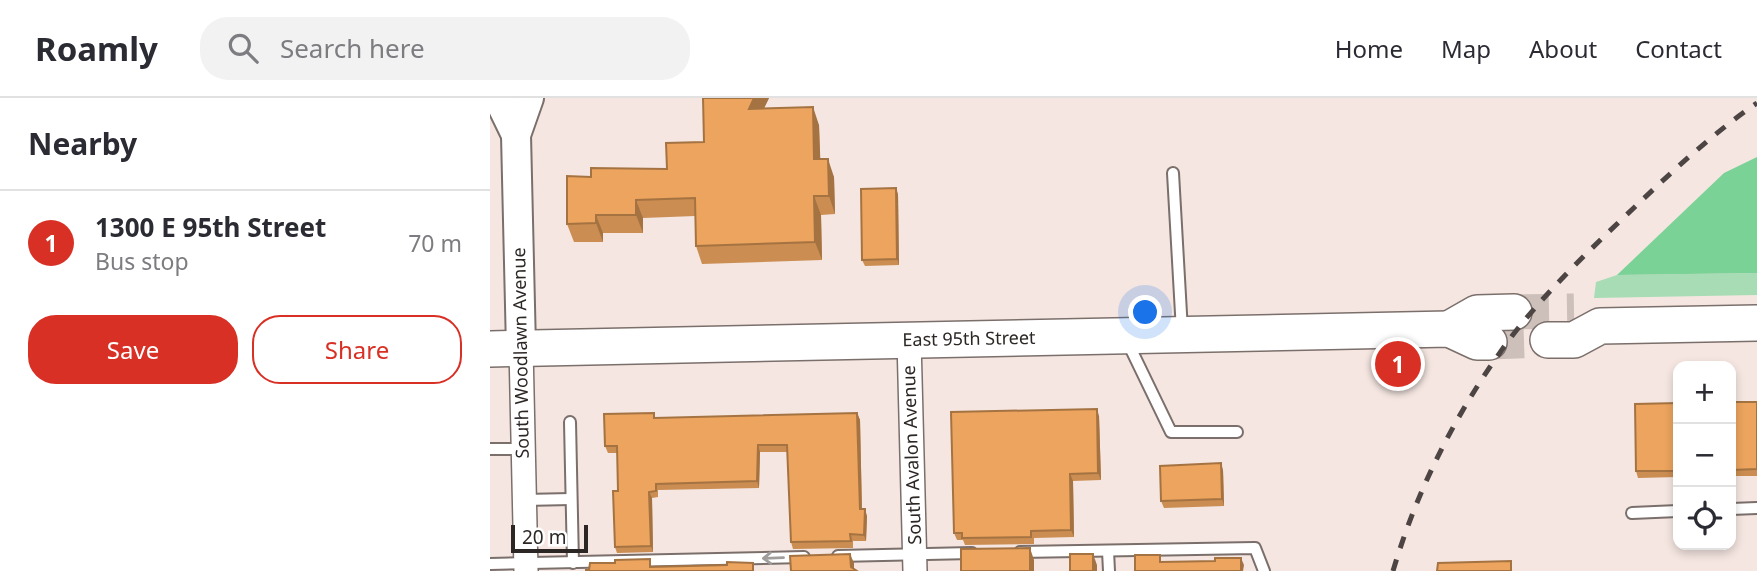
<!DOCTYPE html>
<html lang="en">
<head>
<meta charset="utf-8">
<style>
  body { margin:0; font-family:"Noto Sans",sans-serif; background:#f2f2f3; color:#2b2b33 }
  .controls { position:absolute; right:21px; bottom:21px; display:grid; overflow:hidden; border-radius:14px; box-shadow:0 4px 10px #0003 }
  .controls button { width:63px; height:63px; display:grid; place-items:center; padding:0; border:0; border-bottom:2px solid #e1e1e2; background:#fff; color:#2b2b33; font:35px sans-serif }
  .scale { position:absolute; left:21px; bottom:18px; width:77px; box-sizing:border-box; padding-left:7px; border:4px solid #2c2725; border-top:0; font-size:19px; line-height:24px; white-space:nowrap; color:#2c2725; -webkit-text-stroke:5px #fff; paint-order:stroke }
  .you { position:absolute; left:656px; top:215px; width:24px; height:24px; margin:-18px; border:5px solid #fff; border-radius:50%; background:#1a73e8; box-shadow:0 0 0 10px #1a73e833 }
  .badge { display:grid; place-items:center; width:46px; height:46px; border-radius:50%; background:#d93025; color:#fff; font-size:23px; font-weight:700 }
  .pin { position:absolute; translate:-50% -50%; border:4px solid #fff; box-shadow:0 2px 7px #0006 }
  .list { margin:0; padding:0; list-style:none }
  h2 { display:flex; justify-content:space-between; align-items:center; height:91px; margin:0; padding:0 28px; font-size:30px }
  h2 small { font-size:23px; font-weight:400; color:#7c7c81 }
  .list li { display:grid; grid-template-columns:46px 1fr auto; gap:21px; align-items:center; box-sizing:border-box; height:105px; padding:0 28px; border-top:2px solid #e1e1e2 }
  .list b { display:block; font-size:26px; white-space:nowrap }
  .list p { margin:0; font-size:23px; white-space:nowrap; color:#7c7c81 }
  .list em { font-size:23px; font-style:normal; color:#7c7c81 }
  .actions { display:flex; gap:14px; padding:21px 28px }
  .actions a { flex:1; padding:16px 0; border:2px solid #d93025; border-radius:28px; text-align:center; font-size:24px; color:#d93025 }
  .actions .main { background:#d93025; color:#fff }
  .icon { flex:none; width:38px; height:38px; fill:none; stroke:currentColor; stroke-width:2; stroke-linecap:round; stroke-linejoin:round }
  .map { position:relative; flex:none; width:1267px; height:473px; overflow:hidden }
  header { display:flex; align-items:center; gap:42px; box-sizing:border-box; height:98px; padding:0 35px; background:#fff; border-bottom:2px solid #e1e1e2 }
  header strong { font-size:33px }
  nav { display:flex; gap:38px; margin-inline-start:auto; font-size:24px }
  .search { width:490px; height:63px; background:#f2f2f3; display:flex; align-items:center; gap:18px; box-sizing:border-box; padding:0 24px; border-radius:28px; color:#7c7c81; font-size:26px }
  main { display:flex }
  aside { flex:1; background:#fff }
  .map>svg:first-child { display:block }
  .green { fill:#a7dcb5 }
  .forest { fill:#7ad296 }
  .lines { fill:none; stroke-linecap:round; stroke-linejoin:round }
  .primary-tunnel { stroke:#cdc0bb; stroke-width:35; stroke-dasharray:35 18; stroke-linecap:butt }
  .service-casing { stroke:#7b6f6b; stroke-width:14 }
  .minor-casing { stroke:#7b6f6b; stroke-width:26 }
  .tertiary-casing { stroke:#7b6f6b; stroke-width:32 }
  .primary-casing { stroke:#7b6f6b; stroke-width:38 }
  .service { stroke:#fff; stroke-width:10 }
  .minor { stroke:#fff; stroke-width:23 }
  .tertiary { stroke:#fff; stroke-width:28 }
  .primary { stroke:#fff; stroke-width:35 }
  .rail { stroke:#4c4543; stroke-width:5; stroke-dasharray:12 12; stroke-linecap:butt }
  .wall { fill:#cb8d51 }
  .shaded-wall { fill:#a57342 }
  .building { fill:#eca45e; stroke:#a57342; stroke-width:2 }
  .oneway { stroke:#a09e9d }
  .labels { text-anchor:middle; stroke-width:6; stroke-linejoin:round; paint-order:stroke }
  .street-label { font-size:18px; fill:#2c2725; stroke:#fff }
</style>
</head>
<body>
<header>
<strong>Roamly</strong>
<div class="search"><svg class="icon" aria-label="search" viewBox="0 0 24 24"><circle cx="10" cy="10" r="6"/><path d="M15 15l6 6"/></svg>Search here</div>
<nav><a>Home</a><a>Map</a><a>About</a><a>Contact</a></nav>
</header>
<main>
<aside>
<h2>Nearby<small></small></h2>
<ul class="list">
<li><span class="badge">1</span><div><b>1300 E 95th Street</b><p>Bus stop</p></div><em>70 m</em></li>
</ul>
<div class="actions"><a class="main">Save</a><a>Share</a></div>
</aside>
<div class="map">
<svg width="1267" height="473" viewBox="0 0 1267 473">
  <rect width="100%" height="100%" fill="#f5e6e1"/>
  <!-- green -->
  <path class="green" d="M 1267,175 L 1267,197 L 1104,200 L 1106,184 L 1127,177 Z"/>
  <!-- forest -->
  <path class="forest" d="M 1267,59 L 1267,175 L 1127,177 L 1234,75 Z"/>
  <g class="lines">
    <!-- primary-tunnel -->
    <g class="primary-tunnel">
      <path d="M 1024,214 L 1084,213"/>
      <path d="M 999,244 L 1058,242"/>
    </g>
    <!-- service casing -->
    <g class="service-casing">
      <g id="service">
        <path d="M 683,75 L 692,233"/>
        <path d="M 637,243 L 681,334 L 747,334"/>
        <path d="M 80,324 L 83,465"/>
        <path d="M 0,351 L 33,351"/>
        <path d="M 34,402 L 81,401"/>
        <path d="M 1241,411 L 1267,410"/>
        <path d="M 1142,415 L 1188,413"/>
        <path d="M 618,453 L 619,473"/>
        <path d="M 530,454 L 765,450 L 774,473"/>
        <path d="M 348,458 L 482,455"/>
        <path d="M 0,466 L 314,459"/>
      </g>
    </g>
    <!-- minor casing -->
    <g class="minor-casing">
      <g id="minor">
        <path d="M 419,242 L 425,473"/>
        <path d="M 31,250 L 36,473"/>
      </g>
    </g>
    <!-- tertiary casing -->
    <g class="tertiary-casing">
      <g id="tertiary">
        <path d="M 10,0 L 10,4 L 26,37"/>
        <path d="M 31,250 L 26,37 L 39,0"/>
      </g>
    </g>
    <!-- primary casing -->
    <g class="primary-casing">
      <g id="primary">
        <path d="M 959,231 L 987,215 L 1024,214"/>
        <path d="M 1058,242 L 1084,242 L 1110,228 L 1267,225"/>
        <path d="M 0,251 L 959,231 L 987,244 L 999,244"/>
      </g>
    </g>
    <!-- service -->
    <use href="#service" class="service"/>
    <!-- minor -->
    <use href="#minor" class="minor"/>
    <!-- tertiary -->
    <use href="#tertiary" class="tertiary"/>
    <!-- primary -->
    <use href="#primary" class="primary"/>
    <!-- rail -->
    <path class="rail" d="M 903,473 C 928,388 969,309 1022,238 C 1058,191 1107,145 1150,104 C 1187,69 1225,34 1267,5"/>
  </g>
  <!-- wall -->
  <g class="wall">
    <path d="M 213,0 L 279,0 L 274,10 L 329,27 L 330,61 L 344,79 L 345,116 L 331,117 L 332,162 L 212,166 L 206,148 L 205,118 L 153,120 L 153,135 L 113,135 L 113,144 L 84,144 L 77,126 L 101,79 L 177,71 L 214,44 Z"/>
    <path d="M 408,96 L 409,167 L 375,168 L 372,162 Z"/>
    <rect x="1241" y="304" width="26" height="74"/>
    <path d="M 1188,305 L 1188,379 L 1148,380 L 1146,373 Z"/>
    <path d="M 367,315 L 370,322 L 372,411 L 377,418 L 376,443 L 363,443 L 363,450 L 303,451 L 301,444 L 297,354 L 270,354 L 269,390 L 168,392 L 168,399 L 162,400 L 163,454 L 127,455 L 125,449 L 128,393 L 127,355 L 118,355 L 115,348 L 165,320 Z"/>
    <path d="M 609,318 L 611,382 L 583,383 L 584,439 L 544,440 L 544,446 L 475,447 L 473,442 L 467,442 L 464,435 Z"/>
    <path d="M 733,372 L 734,408 L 674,410 L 671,403 Z"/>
  </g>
  <!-- shaded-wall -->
  <g class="shaded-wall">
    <path d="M 264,0 L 279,0 L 265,29 L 259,11 Z"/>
    <path d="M 323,9 L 329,27 L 331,79 L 324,61 Z"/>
    <path d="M 338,61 L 344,79 L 345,116 L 339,98 Z"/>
    <path d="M 406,90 L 408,96 L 409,167 L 407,161 Z"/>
    <path d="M 324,98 L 331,117 L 332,162 L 325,144 Z"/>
    <path d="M 146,102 L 153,120 L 153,135 L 146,117 Z"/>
    <path d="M 106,117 L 113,135 L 113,144 L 106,125 Z"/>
    <path d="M 607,311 L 609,318 L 611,382 L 608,375 Z"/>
    <path d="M 367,315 L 370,322 L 372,418 L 370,411 Z"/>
    <path d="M 268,347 L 270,354 L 269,390 L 267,383 Z"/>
    <path d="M 731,365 L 733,372 L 734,408 L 732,401 Z"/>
    <path d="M 580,376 L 583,383 L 584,439 L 581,432 Z"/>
    <path d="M 159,394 L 162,400 L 163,454 L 161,448 Z"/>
    <path d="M 375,411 L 377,418 L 376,443 L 374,437 Z"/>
    <path d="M 540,450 L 544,462 L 544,473 L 540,473 Z"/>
    <path d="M 360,456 L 364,465 L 364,473 L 361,469 Z"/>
    <path d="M 603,456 L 607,467 L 607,473 L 603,473 Z"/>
    <path d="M 751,460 L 754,467 L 753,473 L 751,473 Z"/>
  </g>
  <!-- building -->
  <g class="building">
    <path d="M 213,0 L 264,0 L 259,11 L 323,9 L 324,61 L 338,61 L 339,98 L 324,98 L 325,144 L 206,148 L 205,100 L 146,102 L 146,117 L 106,117 L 106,125 L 77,126 L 77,78 L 101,79 L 101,70 L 177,71 L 176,45 L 214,44 Z"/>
    <path d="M 406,90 L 407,161 L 372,162 L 371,91 Z"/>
    <path d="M 1241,304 L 1267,304 L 1267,371 L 1241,372 Z"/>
    <path d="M 1188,305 L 1188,373 L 1146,373 L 1145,306 Z"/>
    <path d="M 607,311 L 608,375 L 580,376 L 581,432 L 541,433 L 541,439 L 472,440 L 472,435 L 464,435 L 461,314 Z"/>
    <path d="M 164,315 L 164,320 L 367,315 L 370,411 L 375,411 L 374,437 L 360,436 L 361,443 L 301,444 L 297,347 L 268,347 L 267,383 L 166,386 L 166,393 L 159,394 L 161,448 L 125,449 L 123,393 L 128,393 L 127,348 L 115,348 L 114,316 Z"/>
    <path d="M 731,365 L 732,401 L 671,403 L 670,368 Z"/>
    <path d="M 540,450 L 540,473 L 471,473 L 471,451 Z"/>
    <path d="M 360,456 L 361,469 L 367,473 L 301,473 L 300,458 Z"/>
    <rect x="580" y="456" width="23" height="17"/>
    <path d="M 645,457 L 670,457 L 670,464 L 725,463 L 725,460 L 751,460 L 751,473 L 645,473 Z"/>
    <path d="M 160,461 L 160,469 L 237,467 L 237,464 L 263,465 L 263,473 L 96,473 L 96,472 L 99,472 L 100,465 L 125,465 L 125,462 Z"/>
    <path d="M 1021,463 L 1021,473 L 947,473 L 948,465 Z"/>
  </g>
  <!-- one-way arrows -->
  <defs><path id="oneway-shaft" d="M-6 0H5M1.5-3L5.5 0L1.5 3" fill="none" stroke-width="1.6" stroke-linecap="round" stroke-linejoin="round" transform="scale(1.75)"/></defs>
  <use class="oneway" href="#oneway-shaft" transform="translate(283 460) rotate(178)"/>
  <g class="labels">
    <!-- street labels -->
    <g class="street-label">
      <text transform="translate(479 241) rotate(-1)" y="6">East 95th Street</text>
      <text transform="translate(31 255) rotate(-91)" y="6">South Woodlawn Avenue</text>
      <text transform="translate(422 357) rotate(-92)" y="6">South Avalon Avenue</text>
    </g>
  </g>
</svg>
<div class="controls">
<button>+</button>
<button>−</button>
<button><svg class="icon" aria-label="locate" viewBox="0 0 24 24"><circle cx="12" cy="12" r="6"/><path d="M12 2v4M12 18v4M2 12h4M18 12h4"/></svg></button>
</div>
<div class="scale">20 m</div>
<div class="you"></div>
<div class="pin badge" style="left:908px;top:266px">1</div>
</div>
</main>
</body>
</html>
